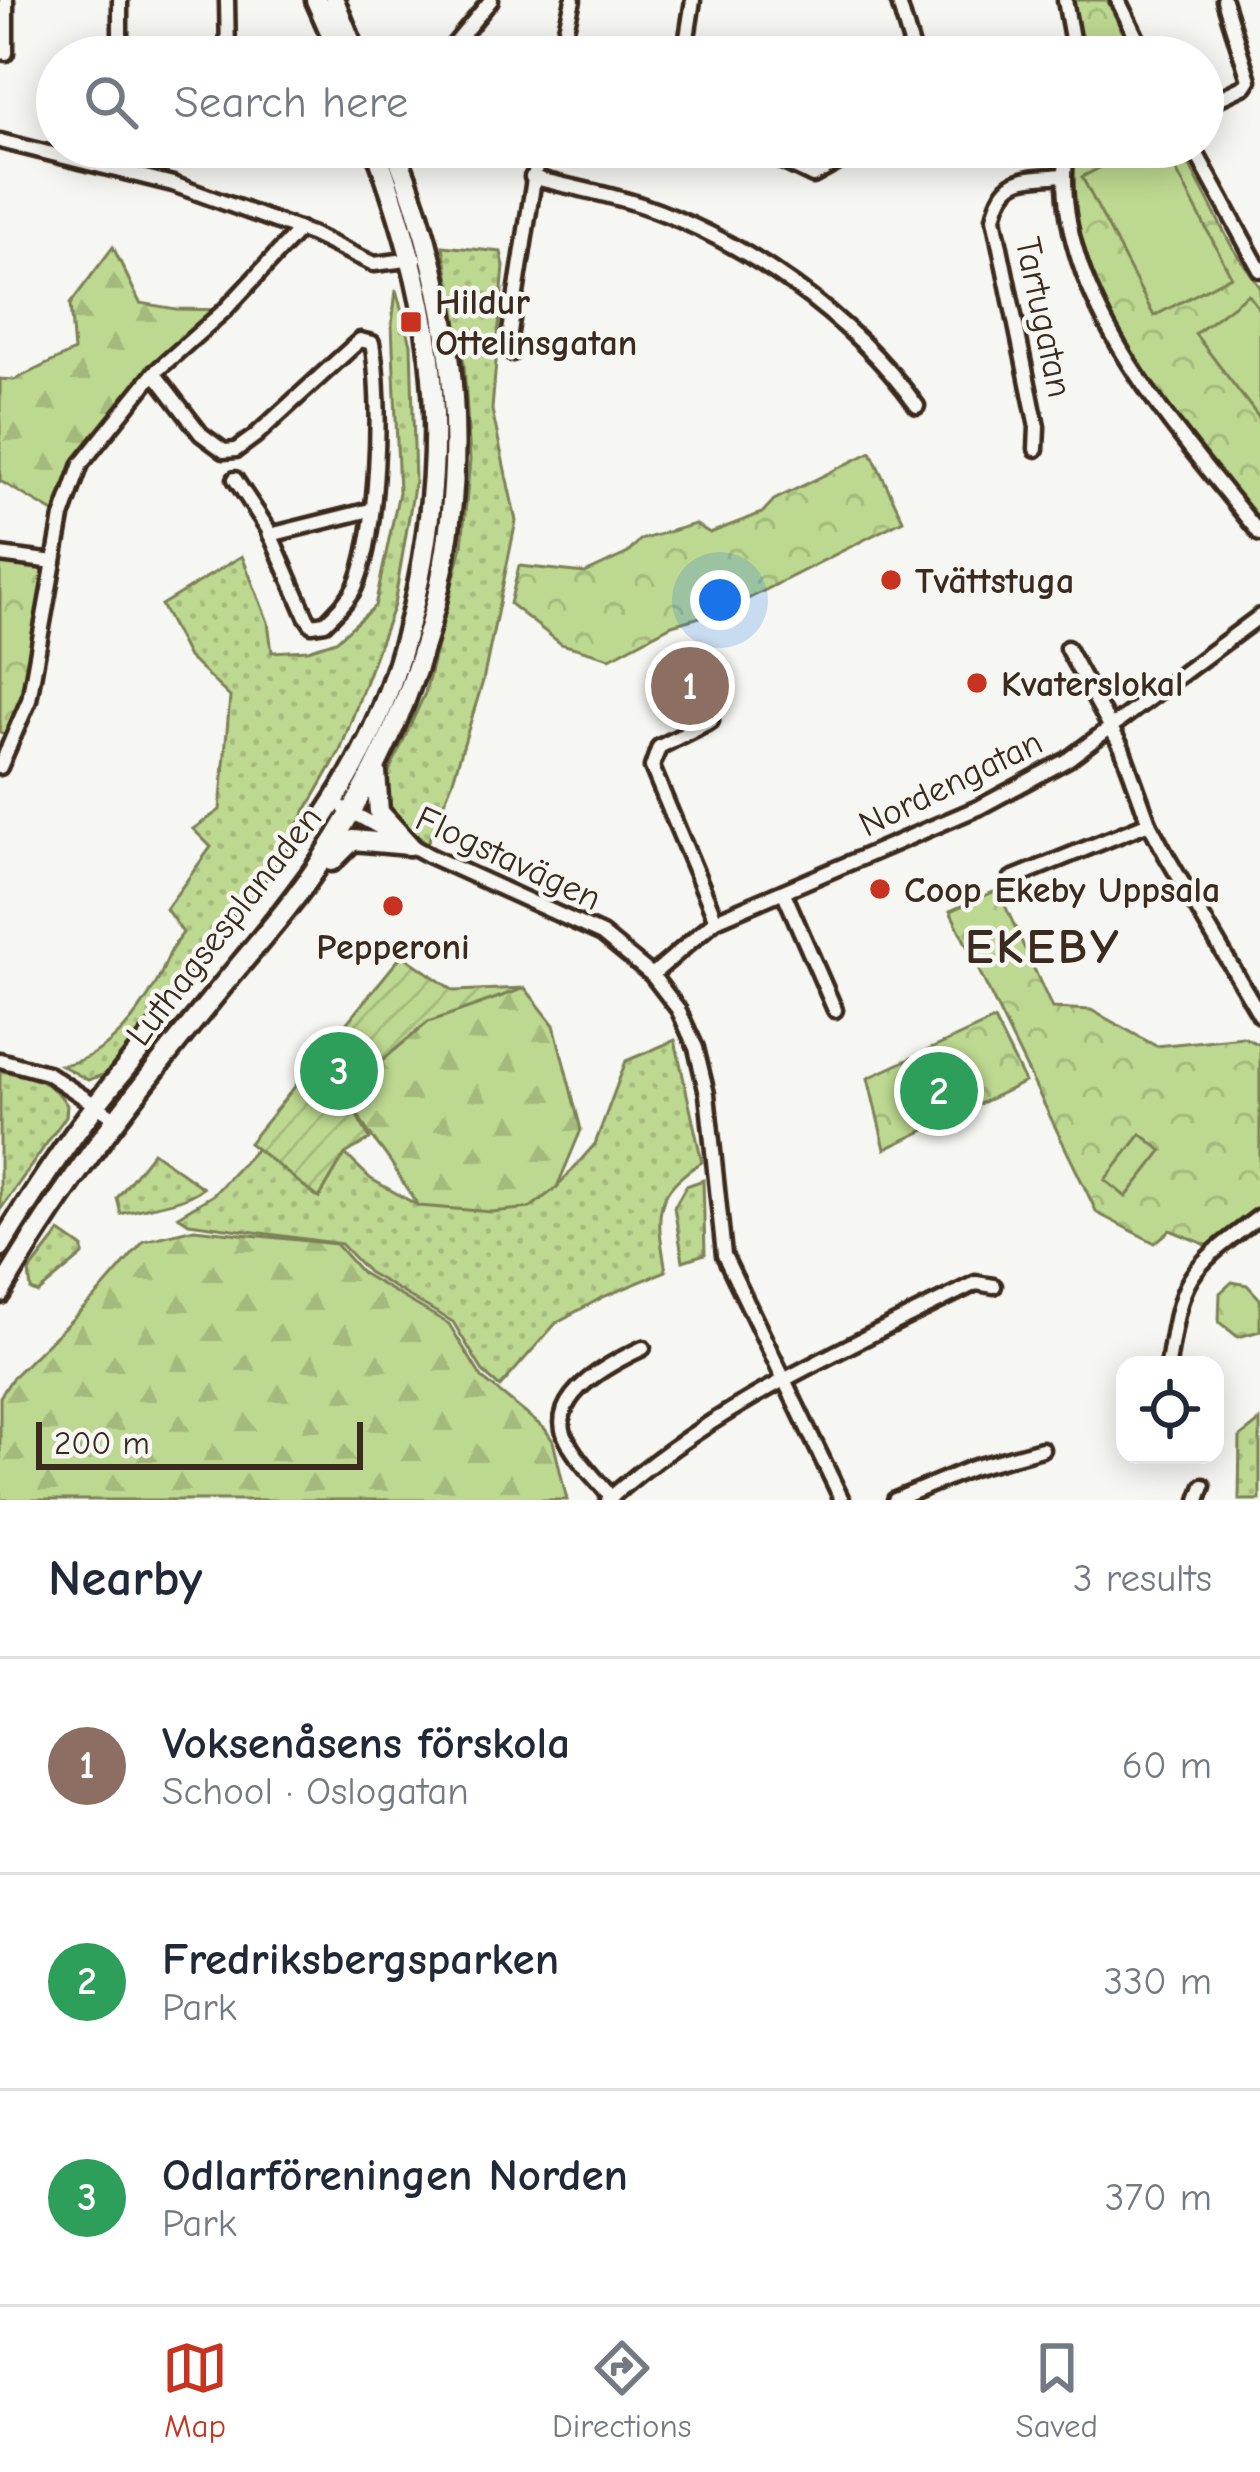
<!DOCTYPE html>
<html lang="en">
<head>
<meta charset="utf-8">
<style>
  body { margin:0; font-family:"Comic Neue",sans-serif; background:#f6f6f7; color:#1f2937 }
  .controls { position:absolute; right:36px; bottom:36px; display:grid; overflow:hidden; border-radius:24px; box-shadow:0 6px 30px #0003 }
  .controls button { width:108px; height:108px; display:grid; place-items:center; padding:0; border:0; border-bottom:3px solid #e0e1e3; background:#fff; color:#1f2937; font:60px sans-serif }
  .scale { position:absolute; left:36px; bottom:30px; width:327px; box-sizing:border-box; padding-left:12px; border:6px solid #3b2a1e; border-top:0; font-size:33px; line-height:42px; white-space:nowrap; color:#3b2a1e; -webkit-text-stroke:9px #f6f6f2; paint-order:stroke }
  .you { position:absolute; left:720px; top:600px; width:42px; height:42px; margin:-30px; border:9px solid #fff; border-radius:50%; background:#1a73e8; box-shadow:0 0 0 18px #1a73e833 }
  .badge { display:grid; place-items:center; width:78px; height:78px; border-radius:50%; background:#c8321e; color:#fff; font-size:39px; font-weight:700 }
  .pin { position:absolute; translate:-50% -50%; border:6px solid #fff; box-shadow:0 3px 12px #0006 }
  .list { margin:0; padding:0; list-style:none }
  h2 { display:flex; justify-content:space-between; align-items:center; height:156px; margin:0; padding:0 48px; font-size:51px }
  h2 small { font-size:39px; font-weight:400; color:#747a83 }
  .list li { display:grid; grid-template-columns:78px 1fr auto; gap:36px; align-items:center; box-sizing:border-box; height:216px; padding:0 48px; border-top:3px solid #e0e1e3 }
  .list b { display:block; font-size:45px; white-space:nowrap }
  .list p { margin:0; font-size:39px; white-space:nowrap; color:#747a83 }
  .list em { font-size:39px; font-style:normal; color:#747a83 }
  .icon { flex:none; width:66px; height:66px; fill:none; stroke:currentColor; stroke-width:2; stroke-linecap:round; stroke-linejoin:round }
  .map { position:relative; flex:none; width:1260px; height:1500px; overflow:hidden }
  .search { position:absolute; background:#fff; box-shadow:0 6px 30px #0003; left:36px; right:36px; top:36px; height:132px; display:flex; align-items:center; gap:30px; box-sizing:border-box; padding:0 42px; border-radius:66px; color:#747a83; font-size:45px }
  .sheet { height:804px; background:#fff }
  nav { display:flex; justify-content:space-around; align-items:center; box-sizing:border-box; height:168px; border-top:3px solid #e0e1e3; background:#fff; font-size:33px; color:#747a83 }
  nav a { display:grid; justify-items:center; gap:6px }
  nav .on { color:#c8321e }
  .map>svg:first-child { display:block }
  .grass { fill:url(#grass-dots); stroke:#7c8157; stroke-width:3 }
  .forest { fill:url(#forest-firs); stroke:#7c8157; stroke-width:3 }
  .park { fill:url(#park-crowns); stroke:#7c8157; stroke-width:3 }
  .garden { fill:url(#garden-furrows); stroke:#7c8157; stroke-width:3 }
  .pitch { fill:#bdd890; stroke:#7c8157; stroke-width:3 }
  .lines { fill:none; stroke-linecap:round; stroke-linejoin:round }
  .street-casing { stroke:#3b2a1e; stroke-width:21 }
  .secondary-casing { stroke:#3b2a1e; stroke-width:27 }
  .street { stroke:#f6f6f2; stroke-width:12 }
  .secondary { stroke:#f6f6f2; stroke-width:18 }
  .poi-dot { fill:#c8321e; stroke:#f6f6f2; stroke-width:4.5 }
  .labels { text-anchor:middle; stroke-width:9; stroke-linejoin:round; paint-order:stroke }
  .poi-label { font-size:36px; font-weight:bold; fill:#3b2a1e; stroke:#f6f6f2; text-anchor:start }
  .street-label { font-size:36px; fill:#3b2a1e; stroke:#f6f6f2 }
  .district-label { font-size:48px; font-weight:bold; letter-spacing:3px; fill:#3b2a1e; stroke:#f6f6f2 }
</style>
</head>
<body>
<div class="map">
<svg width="1260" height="1500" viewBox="0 0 1260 1500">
  <defs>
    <pattern id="grass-dots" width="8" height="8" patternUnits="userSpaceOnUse" patternTransform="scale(3)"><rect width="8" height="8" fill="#bdd890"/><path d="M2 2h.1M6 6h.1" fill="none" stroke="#a3ba7c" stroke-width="1.8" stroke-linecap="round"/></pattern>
    <pattern id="forest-firs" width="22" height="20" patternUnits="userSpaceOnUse" patternTransform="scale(3)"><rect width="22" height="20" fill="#bdd890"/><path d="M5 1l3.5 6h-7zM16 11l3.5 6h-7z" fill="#a3ba7c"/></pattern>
    <pattern id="park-crowns" width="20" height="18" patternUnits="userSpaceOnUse" patternTransform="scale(3)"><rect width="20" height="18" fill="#bdd890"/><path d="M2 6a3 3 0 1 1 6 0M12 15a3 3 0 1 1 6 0" fill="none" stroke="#a3ba7c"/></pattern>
    <pattern id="garden-furrows" width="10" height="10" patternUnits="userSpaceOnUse" patternTransform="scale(3)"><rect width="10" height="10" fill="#bdd890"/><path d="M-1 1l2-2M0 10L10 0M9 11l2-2" fill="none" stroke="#a3ba7c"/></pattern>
  </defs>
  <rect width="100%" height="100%" fill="#f6f6f2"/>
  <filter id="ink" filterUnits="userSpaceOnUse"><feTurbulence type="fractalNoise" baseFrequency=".00833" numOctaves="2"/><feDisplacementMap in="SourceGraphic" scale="24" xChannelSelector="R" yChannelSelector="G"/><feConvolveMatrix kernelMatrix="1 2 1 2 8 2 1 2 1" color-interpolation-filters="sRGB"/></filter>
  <g filter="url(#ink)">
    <!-- grass -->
    <g class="grass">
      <path d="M 443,246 L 501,252 L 504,266 L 492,410 L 516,521 L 483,681 L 452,783 L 427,844 L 389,811 L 383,785 L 425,693 L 462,546 L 470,460 L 464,364 Z"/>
      <path d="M 396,290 L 411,344 L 415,481 L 394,605 L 340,751 L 284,849 L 106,1074 L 88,1080 L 61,1065 C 105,1059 135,1020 157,982 C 166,965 169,949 183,933 L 166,909 L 211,847 L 193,829 L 220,810 L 230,697 L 188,657 L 161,605 L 242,556 L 268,622 L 272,652 L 308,650 L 336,641 L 375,606 L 399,492 L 392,324 Z"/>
      <path d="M 675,1040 L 702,1162 C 650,1194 657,1217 666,1271 L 603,1297 L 557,1322 L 500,1387 L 484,1373 L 453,1322 L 368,1272 L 341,1244 L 189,1223 L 178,1216 L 213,1195 L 257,1148 L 319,1198 L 345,1154 L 371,1179 L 419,1206 L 557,1187 L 595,1144 L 626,1061 Z"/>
      <path d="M 0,1071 C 27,1075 52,1080 67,1105 L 66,1116 L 0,1210 Z"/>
      <path d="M 153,1152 L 203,1188 C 176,1206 152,1205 121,1214 L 117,1198 Z"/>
      <path d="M 703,1180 L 705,1254 L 683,1261 L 674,1207 L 686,1186 Z"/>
      <path d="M 60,1232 L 83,1248 L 83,1255 L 38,1293 L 31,1290 L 29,1272 Z"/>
      <path d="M 1260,1421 L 1260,1500 L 1239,1500 L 1240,1437 Z"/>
    </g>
    <!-- forest -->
    <g class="forest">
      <path d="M 113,247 L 140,303 L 176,309 L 225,310 L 154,373 L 100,438 L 62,517 L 0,481 L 0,379 L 14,380 L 74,351 L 70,304 Z"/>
      <path d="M 525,988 L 554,1025 L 581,1130 L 557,1187 L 530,1208 L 492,1212 L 419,1206 C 409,1193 401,1179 392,1164 C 371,1132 360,1131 350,1088 L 428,1022 Z"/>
      <path d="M 194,1229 L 336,1244 L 362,1273 L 449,1324 L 482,1378 L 545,1429 L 553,1441 L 567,1500 L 0,1500 L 0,1397 L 13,1377 L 97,1295 L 144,1241 Z"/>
    </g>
    <!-- park -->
    <g class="park">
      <path d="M 1072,0 L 1107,0 L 1135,57 L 1080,57 Z"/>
      <path d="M 1079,147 L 1180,147 L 1231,245 L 1260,287 L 1260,523 C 1189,433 1112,349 1081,236 C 1073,206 1066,176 1079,147 Z"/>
      <path d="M 871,452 L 903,520 L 728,609 L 672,625 L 610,658 L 561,644 L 510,604 L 519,566 L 585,573 L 628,553 L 640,540 L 695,524 L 710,533 L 762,513 L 774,500 Z"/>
      <path d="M 0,555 L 48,561 L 23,697 L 8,737 L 0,732 Z"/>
      <path d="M 998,890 L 1052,1008 L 1091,1010 L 1156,1046 L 1243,1037 L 1260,1045 L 1260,1205 L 1209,1246 L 1170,1230 L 1155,1243 L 1097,1213 L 950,911 Z"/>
      <path d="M 994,1020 L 1025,1082 L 885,1149 L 868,1078 Z"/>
      <path d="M 1232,1282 L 1247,1285 L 1260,1299 L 1260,1331 L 1238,1337 L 1219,1322 L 1220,1293 Z"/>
    </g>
    <!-- garden -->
    <path class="garden" d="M 402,955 L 454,991 L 525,988 L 428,1022 L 350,1087 L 356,1114 L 370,1139 L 345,1154 L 319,1198 L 249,1143 Z"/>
    <!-- pitch -->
    <g class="pitch">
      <path d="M 1140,147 L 1164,147 L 1231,276 L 1154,316 L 1082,177 Z"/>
      <path d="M 1248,294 L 1260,310 L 1260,419 L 1195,334 Z"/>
      <path d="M 1141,1134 L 1162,1151 L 1126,1197 L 1105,1180 Z"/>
    </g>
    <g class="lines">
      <!-- street casing -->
      <g class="street-casing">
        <g id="street">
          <path d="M 227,0 L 228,57"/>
          <path d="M 898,0 L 915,57"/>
          <path d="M 1065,0 L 1073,44"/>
          <path d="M 1118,0 L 1146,57"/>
          <path d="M 6,53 L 6,0"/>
          <path d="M 120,57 L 120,0"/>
          <path d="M 444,57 L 491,0"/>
          <path d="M 559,57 L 573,0"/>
          <path d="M 684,57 L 693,0"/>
          <path d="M 1203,106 L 1245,86 L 1249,80 L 1224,0"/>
          <path d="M 0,141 L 173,184 L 311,234 L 374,264 L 415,259"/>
          <path d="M 753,147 L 813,176 L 866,147"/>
          <path d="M 1067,147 C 1047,292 1176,429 1260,534"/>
          <path d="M 1193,147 L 1260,270"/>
          <path d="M 532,177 C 568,187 605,193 641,205 C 746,241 851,315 917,406"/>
          <path d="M 512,353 L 508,345 L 539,147"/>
          <path d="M 154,373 L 201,434 L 224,451 L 236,450 L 255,436 L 360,340 L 372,343 C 383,398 378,536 355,587 C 348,601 336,612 325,623 L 312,625 L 306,616 L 268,529 L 235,479"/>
          <path d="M 1036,449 L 1037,427 L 994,218 C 1004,173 1025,179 1063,175"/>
          <path d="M 270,535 L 370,510"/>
          <path d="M 0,555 L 54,562"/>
          <path d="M 1067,648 L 1122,748 L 1149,823 L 1166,855 L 1260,1015"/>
          <path d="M 711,721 L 659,747 L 652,767 L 716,920"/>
          <path d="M 0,767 L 29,700 L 62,517 L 81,464 L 154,373 L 225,310 L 300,229"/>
          <path d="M 344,808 L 430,856 L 602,934 L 652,975 L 678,1009 L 696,1048 L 707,1094 L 724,1255 L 842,1500"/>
          <path d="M 1011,879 L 1149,823"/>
          <path d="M 784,893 L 835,1010"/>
          <path d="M 652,975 L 716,920 L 980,807 L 1067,760 L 1260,616"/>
          <path d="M 0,1060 L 47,1073 L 115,1118"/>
          <path d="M 1168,1365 C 1182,1273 1187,1271 1260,1216"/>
          <path d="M 606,1491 C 592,1474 574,1457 565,1436 C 548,1394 613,1362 643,1348"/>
          <path d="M 608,1500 C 715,1404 849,1347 976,1283 L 994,1286"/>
          <path d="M 895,1500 L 972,1468 L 1042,1449"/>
          <path d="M 1198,1500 L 1203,1486"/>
        </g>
      </g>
      <!-- secondary casing -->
      <g class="secondary-casing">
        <g id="secondary">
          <path d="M 316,0 L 341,57"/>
          <path d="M 334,0 L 357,57"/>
          <path d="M 1073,44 L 1073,57"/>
          <path d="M 376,772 L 379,812 L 409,845"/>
          <path d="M 332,861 L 353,840 L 409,845"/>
          <path d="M 0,1247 C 30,1198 61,1150 97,1104 C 178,999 272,902 342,788 C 414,671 446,494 430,358 C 421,285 400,216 375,147"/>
          <path d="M 0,1293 C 59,1190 131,1098 206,1006 C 243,959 286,914 319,864 C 469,638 495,399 394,147"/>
        </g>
      </g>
      <!-- street -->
      <use href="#street" class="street"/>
      <!-- secondary -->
      <use href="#secondary" class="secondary"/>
    </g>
  </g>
  <!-- markers -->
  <g class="poi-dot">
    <rect x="399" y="310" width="24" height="24" rx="6"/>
    <circle cx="891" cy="580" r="12"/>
    <circle cx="977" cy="683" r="12"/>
    <circle cx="880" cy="889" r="12"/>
    <circle cx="393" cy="906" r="12"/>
  </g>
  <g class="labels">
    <!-- poi labels -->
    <g class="poi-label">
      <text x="435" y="314">Hildur<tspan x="435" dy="41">Ottelinsgatan</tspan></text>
      <text x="915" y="593">Tvättstuga</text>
      <text x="1001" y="696">Kvaterslokal</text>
      <text x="904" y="902">Coop Ekeby Uppsala</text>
      <text x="393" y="959" text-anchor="middle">Pepperoni</text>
    </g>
    <!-- street labels -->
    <g class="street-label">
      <text transform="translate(1045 317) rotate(78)" y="13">Tartugatan</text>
      <text transform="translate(950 782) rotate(-26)" y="13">Nordengatan</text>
      <text transform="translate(509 857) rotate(25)" y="13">Flogstavägen</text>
      <text transform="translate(223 925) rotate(-52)" y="13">Luthagsesplanaden</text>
    </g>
    <!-- district labels -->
    <g class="district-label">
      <text x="1043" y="963">EKEBY</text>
    </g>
  </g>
</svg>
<div class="controls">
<button><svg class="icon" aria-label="locate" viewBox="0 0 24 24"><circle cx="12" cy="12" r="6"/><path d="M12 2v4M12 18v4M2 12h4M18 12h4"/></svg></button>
</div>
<div class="scale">200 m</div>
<div class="you"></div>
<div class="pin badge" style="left:690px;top:686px;background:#8d6e63">1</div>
<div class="pin badge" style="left:939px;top:1091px;background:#2e9e5b">2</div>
<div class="pin badge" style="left:339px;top:1071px;background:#2e9e5b">3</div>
<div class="search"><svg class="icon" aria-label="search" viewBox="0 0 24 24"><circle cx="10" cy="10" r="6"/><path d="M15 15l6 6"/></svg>Search here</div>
</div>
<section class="sheet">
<h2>Nearby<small>3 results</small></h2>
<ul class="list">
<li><span class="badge" style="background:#8d6e63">1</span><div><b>Voksenåsens förskola</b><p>School · Oslogatan</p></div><em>60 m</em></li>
<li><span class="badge" style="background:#2e9e5b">2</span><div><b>Fredriksbergsparken</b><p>Park</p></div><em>330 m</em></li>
<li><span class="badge" style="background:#2e9e5b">3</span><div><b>Odlarföreningen Norden</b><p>Park</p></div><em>370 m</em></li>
</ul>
</section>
<nav>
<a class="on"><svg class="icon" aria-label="map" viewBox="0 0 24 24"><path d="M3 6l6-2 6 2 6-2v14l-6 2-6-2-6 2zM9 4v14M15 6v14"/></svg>Map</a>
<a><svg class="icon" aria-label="directions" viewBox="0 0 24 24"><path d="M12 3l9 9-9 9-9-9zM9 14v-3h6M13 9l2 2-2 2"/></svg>Directions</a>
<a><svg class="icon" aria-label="saved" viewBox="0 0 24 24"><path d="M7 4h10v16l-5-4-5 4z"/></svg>Saved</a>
</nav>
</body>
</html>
